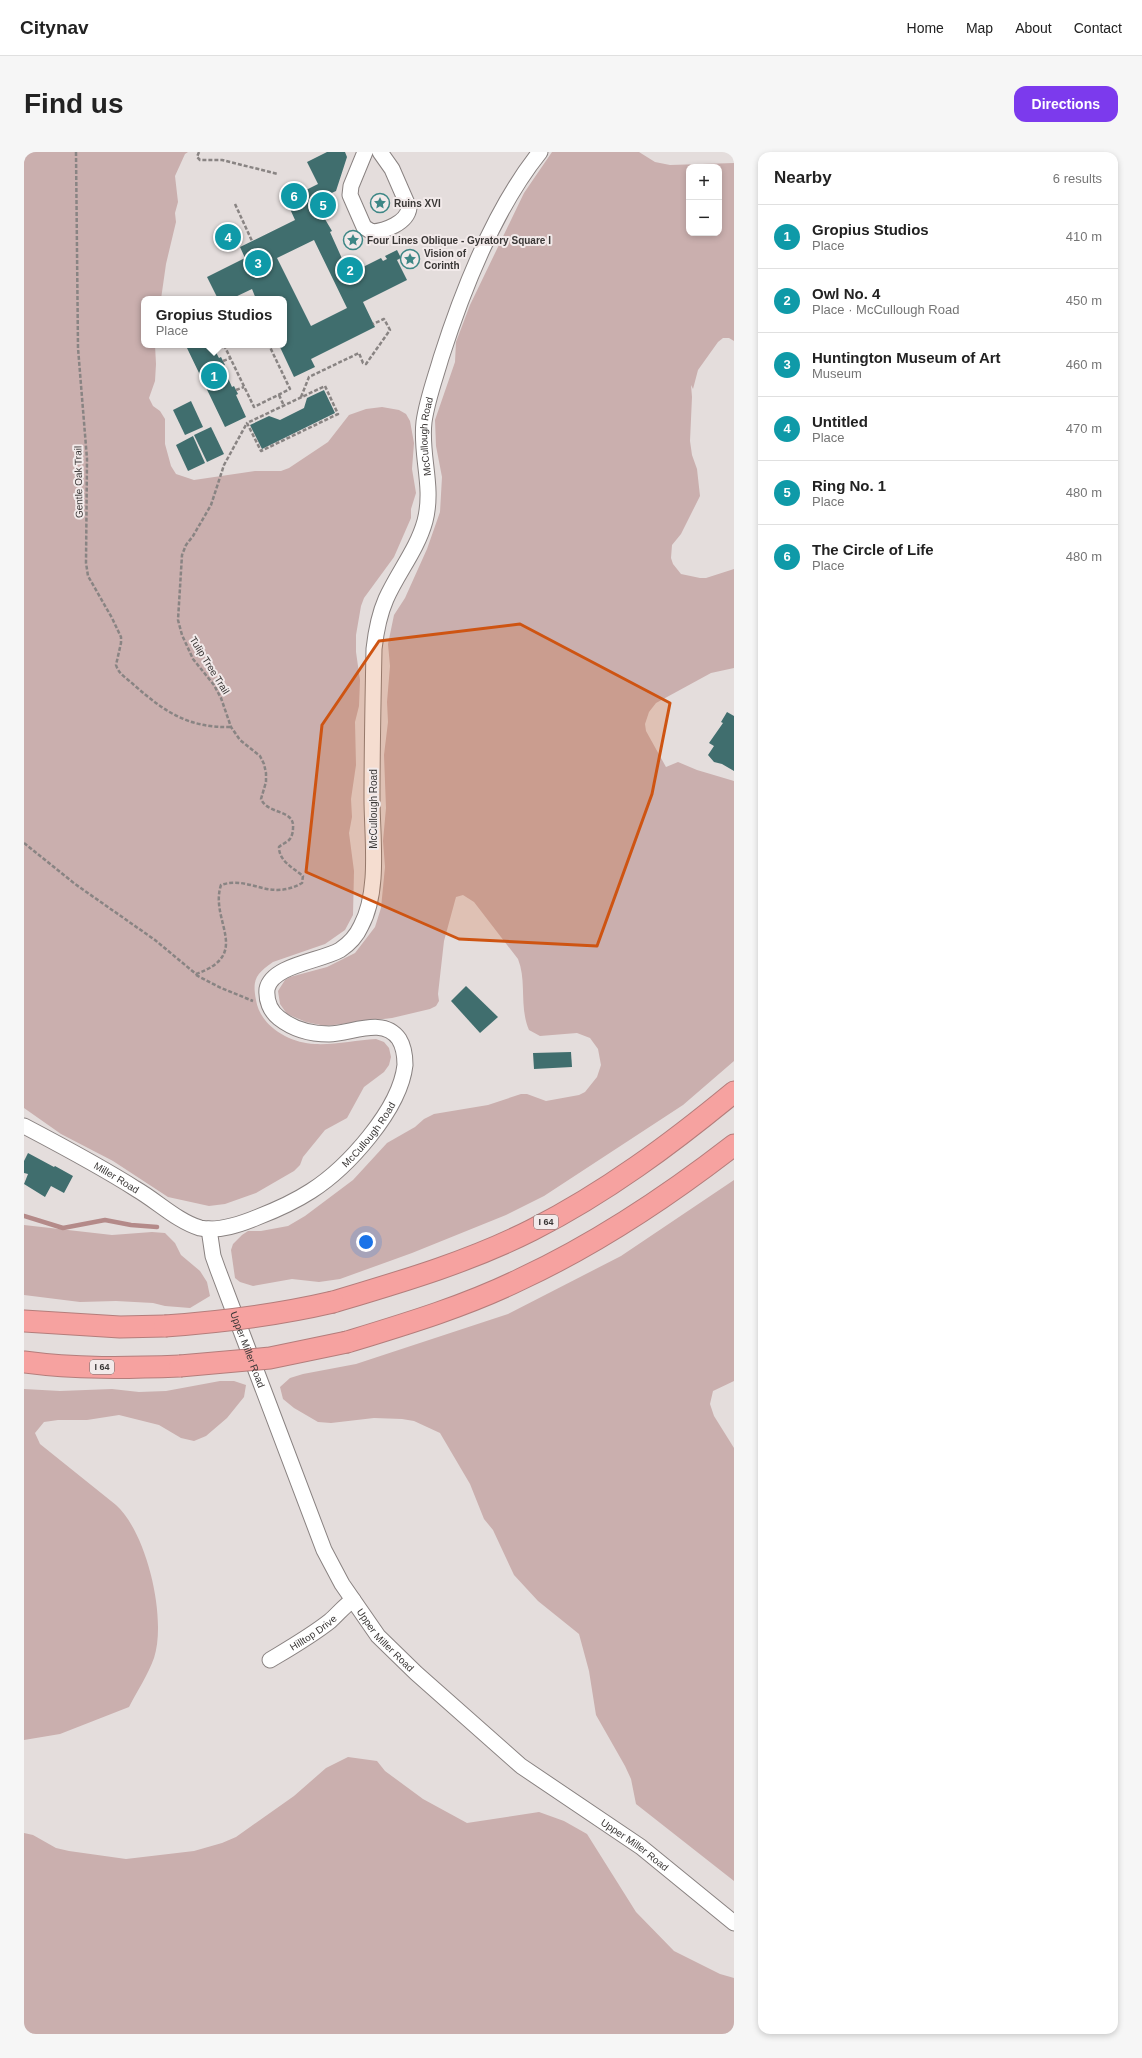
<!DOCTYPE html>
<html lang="en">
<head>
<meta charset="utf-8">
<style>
  body { margin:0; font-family:Helvetica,sans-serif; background:#f6f6f6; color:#222 }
  .controls { position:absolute; right:12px; top:12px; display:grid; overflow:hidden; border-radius:8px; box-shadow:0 2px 6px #0003 }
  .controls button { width:36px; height:36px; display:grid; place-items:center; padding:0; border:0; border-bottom:1px solid #e0e0e0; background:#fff; color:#222; font:20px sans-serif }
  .you { position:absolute; left:342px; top:1090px; width:14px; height:14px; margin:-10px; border:3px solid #fff; border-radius:50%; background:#1a73e8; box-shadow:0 0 0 6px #1a73e833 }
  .badge { display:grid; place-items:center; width:26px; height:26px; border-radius:50%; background:#7c3aed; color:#fff; font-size:13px; font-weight:700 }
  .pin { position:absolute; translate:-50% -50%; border:2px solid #fff; box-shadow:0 1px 4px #0006 }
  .popup { position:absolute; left:117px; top:144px; width:146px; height:52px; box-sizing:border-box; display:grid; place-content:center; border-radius:8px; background:#fff; filter:drop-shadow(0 1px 3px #0005); font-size:13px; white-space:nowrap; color:#767676 }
  .popup b { font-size:15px; color:#222 }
  .popup::after { content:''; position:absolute; left:50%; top:100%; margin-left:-8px; border:8px solid transparent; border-top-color:#fff }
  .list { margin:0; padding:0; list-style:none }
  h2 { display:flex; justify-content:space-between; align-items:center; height:52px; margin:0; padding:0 16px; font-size:17px }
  h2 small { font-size:13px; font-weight:400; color:#767676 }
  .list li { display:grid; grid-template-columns:26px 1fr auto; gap:12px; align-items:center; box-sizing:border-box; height:64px; padding:0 16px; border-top:1px solid #e0e0e0 }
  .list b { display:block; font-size:15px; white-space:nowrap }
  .list p { margin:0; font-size:13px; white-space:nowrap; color:#767676 }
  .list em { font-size:13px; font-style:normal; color:#767676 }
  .map { position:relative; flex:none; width:710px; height:1882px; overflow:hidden; border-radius:12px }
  header { display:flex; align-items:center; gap:24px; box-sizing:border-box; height:56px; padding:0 20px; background:#fff; border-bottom:1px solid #e0e0e0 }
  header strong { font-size:19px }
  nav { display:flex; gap:22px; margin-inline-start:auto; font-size:14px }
  .intro { display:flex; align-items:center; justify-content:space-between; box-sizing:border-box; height:96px; padding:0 24px }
  h1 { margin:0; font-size:28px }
  .button { padding:10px 18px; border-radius:12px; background:#7c3aed; color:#fff; font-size:14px; font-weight:700 }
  main { display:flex; gap:24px; padding:0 24px }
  aside { flex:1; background:#fff; border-radius:12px; box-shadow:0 2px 6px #0003 }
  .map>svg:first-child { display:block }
  .green { fill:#caafae; fill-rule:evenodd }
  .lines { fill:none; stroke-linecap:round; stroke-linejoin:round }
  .stream { stroke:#b48a89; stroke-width:4.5 }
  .building { fill:#406e6e; fill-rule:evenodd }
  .minor-casing { stroke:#898281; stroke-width:17 }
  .highway-casing { stroke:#b47d7b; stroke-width:23 }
  .path { stroke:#898483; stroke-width:2.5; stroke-dasharray:4 2; stroke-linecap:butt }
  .minor { stroke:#fff; stroke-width:15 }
  .highway { stroke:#f6a2a0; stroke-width:21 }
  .highway-bridge-casing { stroke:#b47d7b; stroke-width:23; stroke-linecap:butt }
  .highway-bridge { stroke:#f6a2a0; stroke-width:21 }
  .marked { fill:#ce5412; fill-opacity:0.2; stroke:#ce5412; stroke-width:3; stroke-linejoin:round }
  .labels { text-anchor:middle; stroke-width:4; stroke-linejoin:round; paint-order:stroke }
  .shield { fill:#f2eaea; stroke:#716d6c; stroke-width:1 }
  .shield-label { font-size:9px; font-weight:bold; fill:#3a3736 }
  .poi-label { font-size:10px; font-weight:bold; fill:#3a3736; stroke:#f2eaea; text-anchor:start }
  .street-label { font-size:10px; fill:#3a3736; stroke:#f2eaea }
</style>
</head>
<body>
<header>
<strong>Citynav</strong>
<nav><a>Home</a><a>Map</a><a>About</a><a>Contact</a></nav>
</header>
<div class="intro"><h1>Find us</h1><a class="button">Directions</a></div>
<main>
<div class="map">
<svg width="710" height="1882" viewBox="0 0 710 1882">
  <rect width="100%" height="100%" fill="#e4dddc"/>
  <!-- green -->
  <g class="green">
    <path d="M 0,0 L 164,0 L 161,2 L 151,24 L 154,50 L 151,61 L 152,70 L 142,112 L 137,147 L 120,147 L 120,193 L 131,193 L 132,212 L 131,229 L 125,246 L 129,254 L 136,259 L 141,267 L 141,292 L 147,314 L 152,322 L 170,328 L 231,319 L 257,319 L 265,316 L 304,290 L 325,263 L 342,257 L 358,255 L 375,258 L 382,262 L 386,269 L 390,291 L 388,317 L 392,341 L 387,357 L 387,366 L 370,405 L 340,446 L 337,454 L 332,483 L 332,500 L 336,528 L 335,554 L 331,570 L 332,613 L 327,647 L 328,665 L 325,681 L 330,719 L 329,763 L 321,778 L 301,792 L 249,810 C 232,822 228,827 232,848 C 236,874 265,891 291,892 C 311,893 332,888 352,887 L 360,890 L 365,896 L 367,905 L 365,913 L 360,920 L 340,935 L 323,966 L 301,978 L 279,1005 L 276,1013 L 270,1019 L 232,1041 L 201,1052 L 185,1054 L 144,1045 L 89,1009 L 37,982 L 0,956 Z"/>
    <path d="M 528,0 L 615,0 L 631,10 L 646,13 L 710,11 L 710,189 L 705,186 L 699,186 L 694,190 L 674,218 L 669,237 L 667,233 L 668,245 L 666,289 L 668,303 L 673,317 L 676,344 L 657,382 L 648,393 L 647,406 L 649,412 L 657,422 L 676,426 L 682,426 L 710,417 L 710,516 L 687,521 L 632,551 L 625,560 L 621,572 L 622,579 L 642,615 L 654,610 L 673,618 L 710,629 L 710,909 L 659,953 L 520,1044 L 482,1063 L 388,1101 L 316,1127 L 295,1130 L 268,1127 L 229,1134 L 216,1130 L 211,1126 L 207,1098 L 209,1092 L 218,1083 L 224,1079 L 237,1079 L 264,1074 L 281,1064 L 329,1028 L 363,991 L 391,975 L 400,967 L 410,962 L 464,953 L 497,942 L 503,942 L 522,949 L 555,943 L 561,940 L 573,925 L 577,913 L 574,897 L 566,886 L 553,881 L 516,884 L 505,878 C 495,855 503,829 494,807 L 450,750 L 439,743 L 432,745 L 420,789 L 414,842 L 415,849 L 412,854 L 406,857 L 368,866 L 301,874 L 282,870 L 263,862 L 256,852 L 254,839 L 261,828 L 266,825 L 303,815 L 331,801 L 351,775 L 357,756 L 361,715 L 359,689 L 362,656 L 360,603 L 364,570 L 363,550 L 366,514 L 364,492 L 370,463 L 381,446 L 403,397 L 416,360 L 418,325 L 412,294 L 411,268 L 431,210 L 432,190 L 446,153 L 500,41 ZM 665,15 L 695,15 L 695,81 L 665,81 Z"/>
    <path d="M 710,1028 L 710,1229 L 689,1239 L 686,1252 L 690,1264 L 710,1296 L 710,1729 L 612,1652 L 607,1627 L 601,1614 L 572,1563 L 565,1519 L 555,1482 L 514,1449 L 490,1423 L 469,1378 L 460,1367 L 446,1332 L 416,1281 L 390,1269 L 378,1267 L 350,1266 L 307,1271 L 294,1270 L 270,1256 L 259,1247 L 256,1235 L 266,1226 L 279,1222 L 332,1212 L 484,1162 L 597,1104 Z"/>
    <path d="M 0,1073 L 88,1083 L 128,1080 L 141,1081 L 151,1091 L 157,1103 L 176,1119 L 183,1130 L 186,1144 L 166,1156 L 141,1154 L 129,1151 L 92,1149 L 56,1150 L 0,1143 Z"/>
    <path d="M 196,1229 L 210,1229 L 222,1233 L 220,1245 L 203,1266 L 182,1284 L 170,1289 L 157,1286 L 135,1273 L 95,1263 L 63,1268 L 34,1268 L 20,1270 L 11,1281 L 16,1292 L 92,1353 C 123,1381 143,1466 130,1506 C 124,1523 113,1539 105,1555 L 36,1582 L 0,1588 L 0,1237 L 36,1239 L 88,1237 L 115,1240 L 142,1239 Z"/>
    <path d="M 324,1605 L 353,1609 L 361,1619 L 399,1647 L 443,1671 L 515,1660 L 540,1669 L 563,1682 L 612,1760 L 650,1799 L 696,1822 L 710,1826 L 710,1882 L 0,1882 L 0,1681 L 9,1683 L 32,1696 L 45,1699 L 102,1707 L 170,1699 L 198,1691 L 212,1685 L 270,1644 L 302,1616 Z"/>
  </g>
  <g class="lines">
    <!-- stream -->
    <path class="stream" d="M 0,1064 L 39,1076 L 81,1068 L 107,1073 L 133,1075"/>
  </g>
  <!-- building -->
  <g class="building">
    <path d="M 303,0 L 321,0 L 323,5 L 312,39 L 299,45 L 295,57 L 308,79 L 306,80 L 325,122 L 357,106 L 359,109 L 363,107 L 361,104 L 373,98 L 377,106 L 373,108 L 383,128 L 339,150 L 351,175 L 287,207 L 291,215 L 270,225 L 255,193 L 260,193 L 260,147 L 232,147 L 228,137 L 207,147 L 194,147 L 183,125 L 221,106 L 216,95 L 271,68 L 262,48 L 294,32 L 283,10 ZM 290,88 L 323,156 L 287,174 L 253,106 Z"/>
    <path d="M 169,193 L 188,193 L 195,206 L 197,205 L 201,213 L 199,215 L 208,235 L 210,234 L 214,242 L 212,243 L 222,265 L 201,275 L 163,196 Z"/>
    <path d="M 300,238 L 311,261 L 238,297 L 226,273 L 245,264 L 256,268 L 280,256 L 283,246 Z"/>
    <path d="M 167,249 L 179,275 L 161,283 L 149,258 Z"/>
    <path d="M 187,275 L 200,302 L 183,310 L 170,283 Z"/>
    <path d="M 169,284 L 181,311 L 164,319 L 152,293 Z"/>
    <path d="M 703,560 L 710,564 L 710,619 L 698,612 L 690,610 L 684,603 L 690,594 L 685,591 L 699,571 L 697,570 Z"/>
    <path d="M 442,834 L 474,865 L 456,881 L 427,849 Z"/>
    <path d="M 547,900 L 548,915 L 510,917 L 509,901 Z"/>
    <path d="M 4,1001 L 30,1015 L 31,1014 L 49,1024 L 40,1041 L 27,1034 L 21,1045 L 0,1032 L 4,1022 L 0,1021 L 0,1009 Z"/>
  </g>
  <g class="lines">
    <!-- minor casing -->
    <g class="minor-casing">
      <g id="minor">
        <path d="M 341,0 L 327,34 L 326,43 L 340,75 L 348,80 C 361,79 383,71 385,56 L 368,17 L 356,0"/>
        <path id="s1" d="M 0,974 C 38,994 76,1014 112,1037 C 133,1049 153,1069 176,1076 C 195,1080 217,1072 234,1065 C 252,1058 270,1050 287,1039 C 323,1016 376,958 381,913 C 381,904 380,895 375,887 C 359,864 327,882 305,882 C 286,882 269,877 255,866 C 246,859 242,848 243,837 C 248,813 297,809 316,798 C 325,792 333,783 337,774 C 356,739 348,685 348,647 C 348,597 349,547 350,497 C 352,479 355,463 362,447 C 374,420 393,398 401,369 C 410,334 396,303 400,270 C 403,248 411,227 417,206 C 439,137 471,56 516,0"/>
        <path id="s2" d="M 185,1077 L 189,1104 L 194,1118 L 300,1398 L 318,1432 L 354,1484 L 392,1521 L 497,1614 L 617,1695 L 710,1771"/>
        <path id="s3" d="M 246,1508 C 266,1496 287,1484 306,1469 C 314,1462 320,1454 329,1448"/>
      </g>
    </g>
    <!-- highway casing -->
    <g class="highway-casing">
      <g id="highway">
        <path d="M 309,1150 C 376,1130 445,1110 508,1078 C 581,1041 647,992 710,940"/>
        <path d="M 0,1169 L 96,1175 L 141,1174"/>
        <path d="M 323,1190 C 382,1172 442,1154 497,1127 C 574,1091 643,1045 710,993"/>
        <path d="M 0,1210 C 51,1217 104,1216 156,1214"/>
      </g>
    </g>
    <!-- path -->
    <g class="path">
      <path d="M 52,0 L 54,196 L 63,307 L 62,411 L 64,424 L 88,466 L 97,485 L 97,491 L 92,513 C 95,523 103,526 110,533 C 141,560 164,576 207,575"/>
      <path d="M 175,0 L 173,5 L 176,8 L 198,8 L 254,22"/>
      <path d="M 211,52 L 228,89"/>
      <path d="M 200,193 L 230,255 L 266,237 L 245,193"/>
      <path d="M 199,209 L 207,206"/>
      <path d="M 301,234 L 314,262 L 237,299 L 223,271 Z"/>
      <path d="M 212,238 L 220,235"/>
      <path d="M 255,243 L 260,254"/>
      <path d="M 277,245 L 285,225 L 335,201 L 339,211 L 342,212 L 366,178 L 360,167 L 349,172"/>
      <path d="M 0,691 L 51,732 L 131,788 L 172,822 C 229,802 185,769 197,733 C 226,723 245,750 278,731 L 279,724 C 268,715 255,709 255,695 C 258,692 262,691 265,688 C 268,685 269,680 269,676 C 271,657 244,663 237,647 L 242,630 L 242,621 L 240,612 L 236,604 L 216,588 L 207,575 L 197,546 L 190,533 L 169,507 L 158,483 L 154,468 L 158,403 L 162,393 L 169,384 L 187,353 L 200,313 L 223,271"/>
      <path d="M 172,823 L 197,836 L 229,849"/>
    </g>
    <!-- minor -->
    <use href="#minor" class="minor"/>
    <!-- highway -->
    <use href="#highway" class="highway"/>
    <!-- highway-bridge casing -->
    <g class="highway-bridge-casing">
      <g id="highway-bridge">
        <path d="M 141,1174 C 198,1170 253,1163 309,1150"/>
        <path d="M 156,1214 L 246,1206 L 323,1190"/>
      </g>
    </g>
    <!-- highway-bridge -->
    <use href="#highway-bridge" class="highway-bridge"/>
  </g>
  <!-- marked area -->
  <path class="marked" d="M 496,472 L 646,551 L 628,642 L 573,794 L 435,787 L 282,720 L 298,573 L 355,489 Z"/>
  <!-- icons -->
  <defs>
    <g id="sight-ring" transform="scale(1)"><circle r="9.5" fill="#f2eaea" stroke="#3e8786" stroke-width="1.5"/><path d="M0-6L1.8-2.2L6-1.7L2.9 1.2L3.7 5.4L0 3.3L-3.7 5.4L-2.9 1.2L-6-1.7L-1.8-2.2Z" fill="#3e8786"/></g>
  </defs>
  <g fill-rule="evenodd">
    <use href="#sight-ring" x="356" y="51"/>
    <use href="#sight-ring" x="329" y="88"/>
    <use href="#sight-ring" x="386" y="107"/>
  </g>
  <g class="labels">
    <!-- shield labels -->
    <g class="shield">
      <rect x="510" y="1063" width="24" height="14" rx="3"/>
      <rect x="66" y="1208" width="24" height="14" rx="3"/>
    </g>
    <g class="shield-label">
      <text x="522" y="1073">I 64</text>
      <text x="78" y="1218">I 64</text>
    </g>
    <!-- poi labels -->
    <g class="poi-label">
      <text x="370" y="55">Ruins XVI</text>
      <text x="343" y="92">Four Lines Oblique - Gyratory Square I</text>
      <text x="400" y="105">Vision of<tspan x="400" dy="12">Corinth</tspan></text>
    </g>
    <!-- street labels -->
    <g class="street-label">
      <text dy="4" stroke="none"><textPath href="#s1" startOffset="1292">McCullough Road</textPath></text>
      <text transform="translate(54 330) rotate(-91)" y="4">Gentle Oak Trail</text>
      <text transform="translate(186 513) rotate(58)" y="4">Tulip Tree Trail</text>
      <text transform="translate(349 657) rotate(-90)" y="4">McCullough Road</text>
      <text dy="4" stroke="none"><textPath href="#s1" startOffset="404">McCullough Road</textPath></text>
      <text dy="4" stroke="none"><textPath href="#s1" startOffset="106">Miller Road</textPath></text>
      <text dy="4" stroke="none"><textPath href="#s2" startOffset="127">Upper Miller Road</textPath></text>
      <text dy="4" stroke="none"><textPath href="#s3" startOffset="51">Hilltop Drive</textPath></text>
      <text dy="4" stroke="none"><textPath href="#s2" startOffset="451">Upper Miller Road</textPath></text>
      <text dy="4" stroke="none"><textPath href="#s2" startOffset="775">Upper Miller Road</textPath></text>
    </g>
  </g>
</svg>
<div class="controls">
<button>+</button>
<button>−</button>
</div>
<div class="you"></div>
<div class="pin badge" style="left:190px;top:224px;background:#0f9aa8">1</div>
<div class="popup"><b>Gropius Studios</b>Place</div>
<div class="pin badge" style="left:326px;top:118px;background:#0f9aa8">2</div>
<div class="pin badge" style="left:234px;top:111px;background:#0f9aa8">3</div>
<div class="pin badge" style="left:204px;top:85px;background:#0f9aa8">4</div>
<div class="pin badge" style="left:299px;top:53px;background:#0f9aa8">5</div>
<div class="pin badge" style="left:270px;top:44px;background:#0f9aa8">6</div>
</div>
<aside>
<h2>Nearby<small>6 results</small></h2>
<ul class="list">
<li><span class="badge" style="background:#0f9aa8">1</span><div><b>Gropius Studios</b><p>Place</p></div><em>410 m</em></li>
<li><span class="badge" style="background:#0f9aa8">2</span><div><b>Owl No. 4</b><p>Place · McCullough Road</p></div><em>450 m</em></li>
<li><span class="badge" style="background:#0f9aa8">3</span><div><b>Huntington Museum of Art</b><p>Museum</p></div><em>460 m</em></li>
<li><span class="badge" style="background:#0f9aa8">4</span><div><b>Untitled</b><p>Place</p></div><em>470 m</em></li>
<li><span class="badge" style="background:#0f9aa8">5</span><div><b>Ring No. 1</b><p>Place</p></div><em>480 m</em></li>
<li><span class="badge" style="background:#0f9aa8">6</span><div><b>The Circle of Life</b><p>Place</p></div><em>480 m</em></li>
</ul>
</aside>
</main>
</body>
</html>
